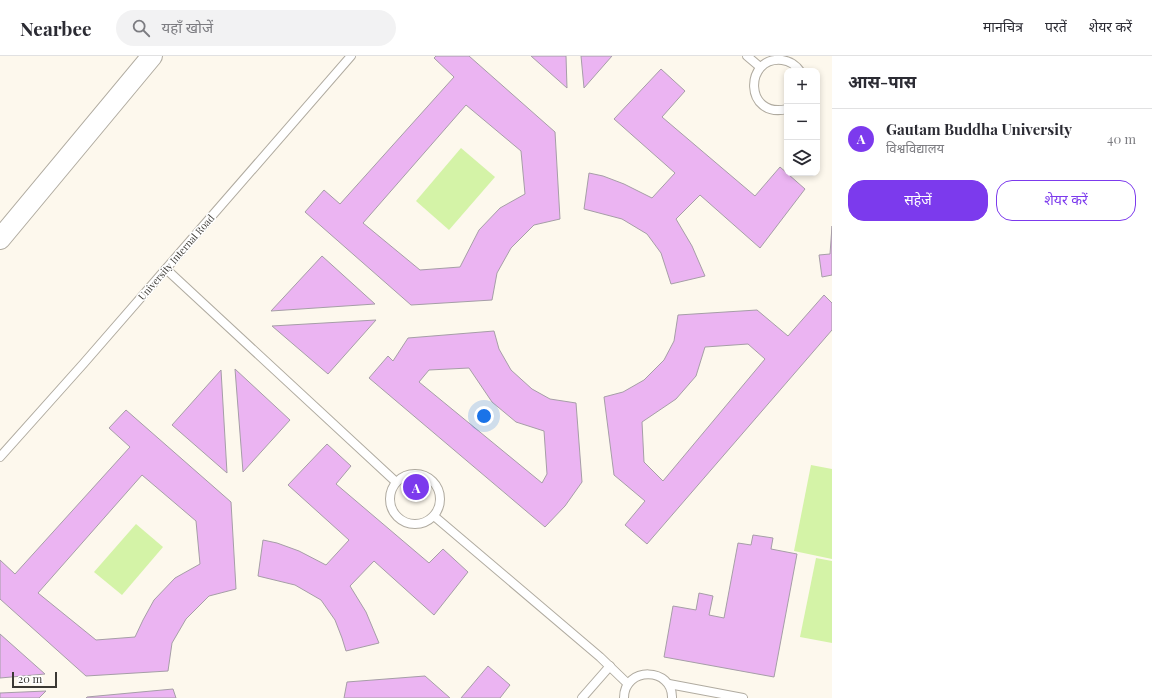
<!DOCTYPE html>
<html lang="hi">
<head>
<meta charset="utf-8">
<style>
  body { margin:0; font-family:"Playfair Display","Noto Sans Devanagari",serif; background:#f2f2f3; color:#2b2b33 }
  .controls { position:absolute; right:12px; top:12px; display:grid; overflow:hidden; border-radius:8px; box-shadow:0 2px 6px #0003 }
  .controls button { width:36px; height:36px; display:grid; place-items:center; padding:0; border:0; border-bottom:1px solid #e1e1e2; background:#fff; color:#2b2b33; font:20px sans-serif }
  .scale { position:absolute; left:12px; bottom:10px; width:45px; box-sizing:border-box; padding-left:4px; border:2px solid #3b3934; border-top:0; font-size:11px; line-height:14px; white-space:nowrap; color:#3b3934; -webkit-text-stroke:3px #fff; paint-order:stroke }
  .you { position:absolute; left:484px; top:360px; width:14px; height:14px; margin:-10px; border:3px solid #fff; border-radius:50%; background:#1a73e8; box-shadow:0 0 0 6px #1a73e833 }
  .badge { display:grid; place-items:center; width:26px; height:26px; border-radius:50%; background:#7c3aed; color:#fff; font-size:13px; font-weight:700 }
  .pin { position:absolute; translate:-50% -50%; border:2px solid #fff; box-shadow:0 1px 4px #0006 }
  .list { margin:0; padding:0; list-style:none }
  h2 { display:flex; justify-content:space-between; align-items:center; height:52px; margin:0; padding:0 16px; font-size:17px }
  h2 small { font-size:13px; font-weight:400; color:#7c7c81 }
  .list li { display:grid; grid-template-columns:26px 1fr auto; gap:12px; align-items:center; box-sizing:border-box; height:60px; padding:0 16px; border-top:1px solid #e1e1e2 }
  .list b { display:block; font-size:15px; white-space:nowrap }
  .list p { margin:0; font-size:13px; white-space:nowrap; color:#7c7c81 }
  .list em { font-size:13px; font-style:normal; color:#7c7c81 }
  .actions { display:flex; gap:8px; padding:12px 16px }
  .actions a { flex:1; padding:9px 0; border:1px solid #7c3aed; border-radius:16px; text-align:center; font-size:14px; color:#7c3aed }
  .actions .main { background:#7c3aed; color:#fff }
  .icon { flex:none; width:22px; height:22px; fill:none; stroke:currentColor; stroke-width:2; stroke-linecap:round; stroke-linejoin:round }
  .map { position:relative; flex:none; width:832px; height:642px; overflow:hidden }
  header { display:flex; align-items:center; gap:24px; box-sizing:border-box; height:56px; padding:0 20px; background:#fff; border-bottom:1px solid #e1e1e2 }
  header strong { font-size:19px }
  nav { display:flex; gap:22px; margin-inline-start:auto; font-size:14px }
  .search { width:280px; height:36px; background:#f2f2f3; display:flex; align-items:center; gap:10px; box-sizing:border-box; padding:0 14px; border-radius:22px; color:#7c7c81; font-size:15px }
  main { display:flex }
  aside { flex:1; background:#fff }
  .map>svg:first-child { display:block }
  .green { fill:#d4f3a7 }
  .building { fill:#ebb4f2; stroke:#a69ea7; fill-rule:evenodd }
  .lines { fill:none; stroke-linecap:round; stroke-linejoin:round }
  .service-casing { stroke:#b0aba0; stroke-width:10 }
  .tertiary-casing { stroke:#b0aba0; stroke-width:22 }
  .service { stroke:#fff; stroke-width:8 }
  .tertiary { stroke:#fff; stroke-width:20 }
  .labels { text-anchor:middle; stroke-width:3; stroke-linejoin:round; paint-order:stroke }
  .street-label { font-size:10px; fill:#3b3934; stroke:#fff }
</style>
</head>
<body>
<header>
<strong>Nearbee</strong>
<div class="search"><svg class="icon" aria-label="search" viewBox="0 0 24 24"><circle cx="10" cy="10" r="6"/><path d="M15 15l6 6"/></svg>यहाँ खोजें</div>
<nav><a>मानचित्र</a><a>परतें</a><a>शेयर करें</a></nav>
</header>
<main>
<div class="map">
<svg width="832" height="642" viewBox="0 0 832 642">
  <rect width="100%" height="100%" fill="#fdf8ed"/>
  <!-- green -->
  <g class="green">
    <path d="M 461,92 L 495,121 L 449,174 L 416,145 Z"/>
    <path d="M 811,409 L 832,413 L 832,503 L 794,495 Z"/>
    <path d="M 136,468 L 163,491 L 122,539 L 94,516 Z"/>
    <path d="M 816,502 L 832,505 L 832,587 L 800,581 Z"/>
  </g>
  <!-- building -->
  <g class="building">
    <path d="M 436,0 L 469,0 L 555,76 L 560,163 L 534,169 L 511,192 L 497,217 L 492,244 L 411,249 L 305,156 L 324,134 L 340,148 L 454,21 L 434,2 ZM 466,49 L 521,95 L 525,138 L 500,152 L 479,174 L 460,211 L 420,214 L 363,167 Z"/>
    <path d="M 531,0 L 566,0 L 567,32 Z"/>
    <path d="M 581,0 L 612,0 L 584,32 Z"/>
    <path d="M 661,13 L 685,35 L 662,61 L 755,140 L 780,111 L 805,133 L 760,192 L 700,139 L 676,163 L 692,190 L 705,220 L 671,228 L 661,197 L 647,178 L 622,163 L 584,153 L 589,117 L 603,120 L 624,128 L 652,142 L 675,117 L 614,63 Z"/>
    <path d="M 832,170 L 832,219 L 822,221 L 819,199 L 830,198 Z"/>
    <path d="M 322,200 L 375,248 L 271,255 Z"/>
    <path d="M 824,239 L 832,247 L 832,274 L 647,488 L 625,469 L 645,445 L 614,419 L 604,341 L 623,336 L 644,324 L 664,304 L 674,285 L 678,259 L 757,254 L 788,280 ZM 748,288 L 765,303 L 663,425 L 644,406 L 642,366 L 676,343 L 696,320 L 705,291 Z"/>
    <path d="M 376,264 L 328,318 L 272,270 Z"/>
    <path d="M 494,275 L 499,293 L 511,314 L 532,333 L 550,343 L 576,347 L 582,426 L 565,450 L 545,471 L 369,322 L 388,300 L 393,305 L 408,282 ZM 469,312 L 492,346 L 516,366 L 544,375 L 547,418 L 542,427 L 419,326 L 429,314 Z"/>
    <path d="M 235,313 L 290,364 L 243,416 Z"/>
    <path d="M 221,314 L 227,417 L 172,369 Z"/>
    <path d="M 126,354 L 231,446 L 236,533 L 209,540 L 186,563 L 172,587 L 168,615 L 86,620 L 0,543 L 0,504 L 15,518 L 130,391 L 109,372 ZM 142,419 L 196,465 L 200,508 L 175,522 L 154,544 L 143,564 L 135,581 L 96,584 L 38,537 Z"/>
    <path d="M 327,388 L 351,410 L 336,428 L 429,507 L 443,493 L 468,516 L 434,559 L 374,505 L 350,530 L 366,556 L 379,587 L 346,595 L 342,582 L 335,564 L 321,544 L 295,529 L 258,520 L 263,484 L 277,487 L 299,495 L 326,509 L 349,484 L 288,429 Z"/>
    <path d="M 753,479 L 773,482 L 771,493 L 797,498 L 774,621 L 664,601 L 673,550 L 696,554 L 699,537 L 713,540 L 709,559 L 724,562 L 738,487 L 751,489 Z"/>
    <path d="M 0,578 L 45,618 L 0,622 Z"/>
    <path d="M 488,610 L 510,629 L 500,642 L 461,642 Z"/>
    <path d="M 425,620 L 450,642 L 344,642 L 347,626 Z"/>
    <path d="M 173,633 L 176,642 L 86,642 L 87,641 Z"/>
    <path d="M 46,635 L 39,642 L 0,642 L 0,637 Z"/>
  </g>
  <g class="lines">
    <!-- service casing -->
    <g class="service-casing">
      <g id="service">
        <path d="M 747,0 L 760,11"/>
        <path d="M 787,53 C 744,63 744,0 782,4 C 790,5 795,8 800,15"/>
        <path d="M 166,213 L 396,426"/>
        <path d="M 0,401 L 84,307 L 351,0"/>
        <circle cx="415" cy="443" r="25"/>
        <path d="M 434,460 L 600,601 L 628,628"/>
        <path d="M 669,628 L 743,642"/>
        <path d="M 582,642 L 610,610"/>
        <path d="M 624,642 C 624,610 673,611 672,642"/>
      </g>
    </g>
    <!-- tertiary casing -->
    <g class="tertiary-casing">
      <path id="tertiary" d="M 0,183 L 152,0"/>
    </g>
    <!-- service -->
    <use href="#service" class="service"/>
    <!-- tertiary -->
    <use href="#tertiary" class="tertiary"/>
  </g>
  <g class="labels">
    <!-- street labels -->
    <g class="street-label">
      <text transform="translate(176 201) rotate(-49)" y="4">University Internal Road</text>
    </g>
  </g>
</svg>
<div class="controls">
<button>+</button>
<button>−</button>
<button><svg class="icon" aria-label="layers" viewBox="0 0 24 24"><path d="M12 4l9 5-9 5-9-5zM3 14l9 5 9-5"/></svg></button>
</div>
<div class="scale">20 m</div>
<div class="you"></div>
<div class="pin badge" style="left:416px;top:431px">A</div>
</div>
<aside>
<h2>आस-पास<small></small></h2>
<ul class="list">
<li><span class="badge">A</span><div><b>Gautam Buddha University</b><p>विश्वविद्यालय</p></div><em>40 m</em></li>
</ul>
<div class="actions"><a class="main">सहेजें</a><a>शेयर करें</a></div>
</aside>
</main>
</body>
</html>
